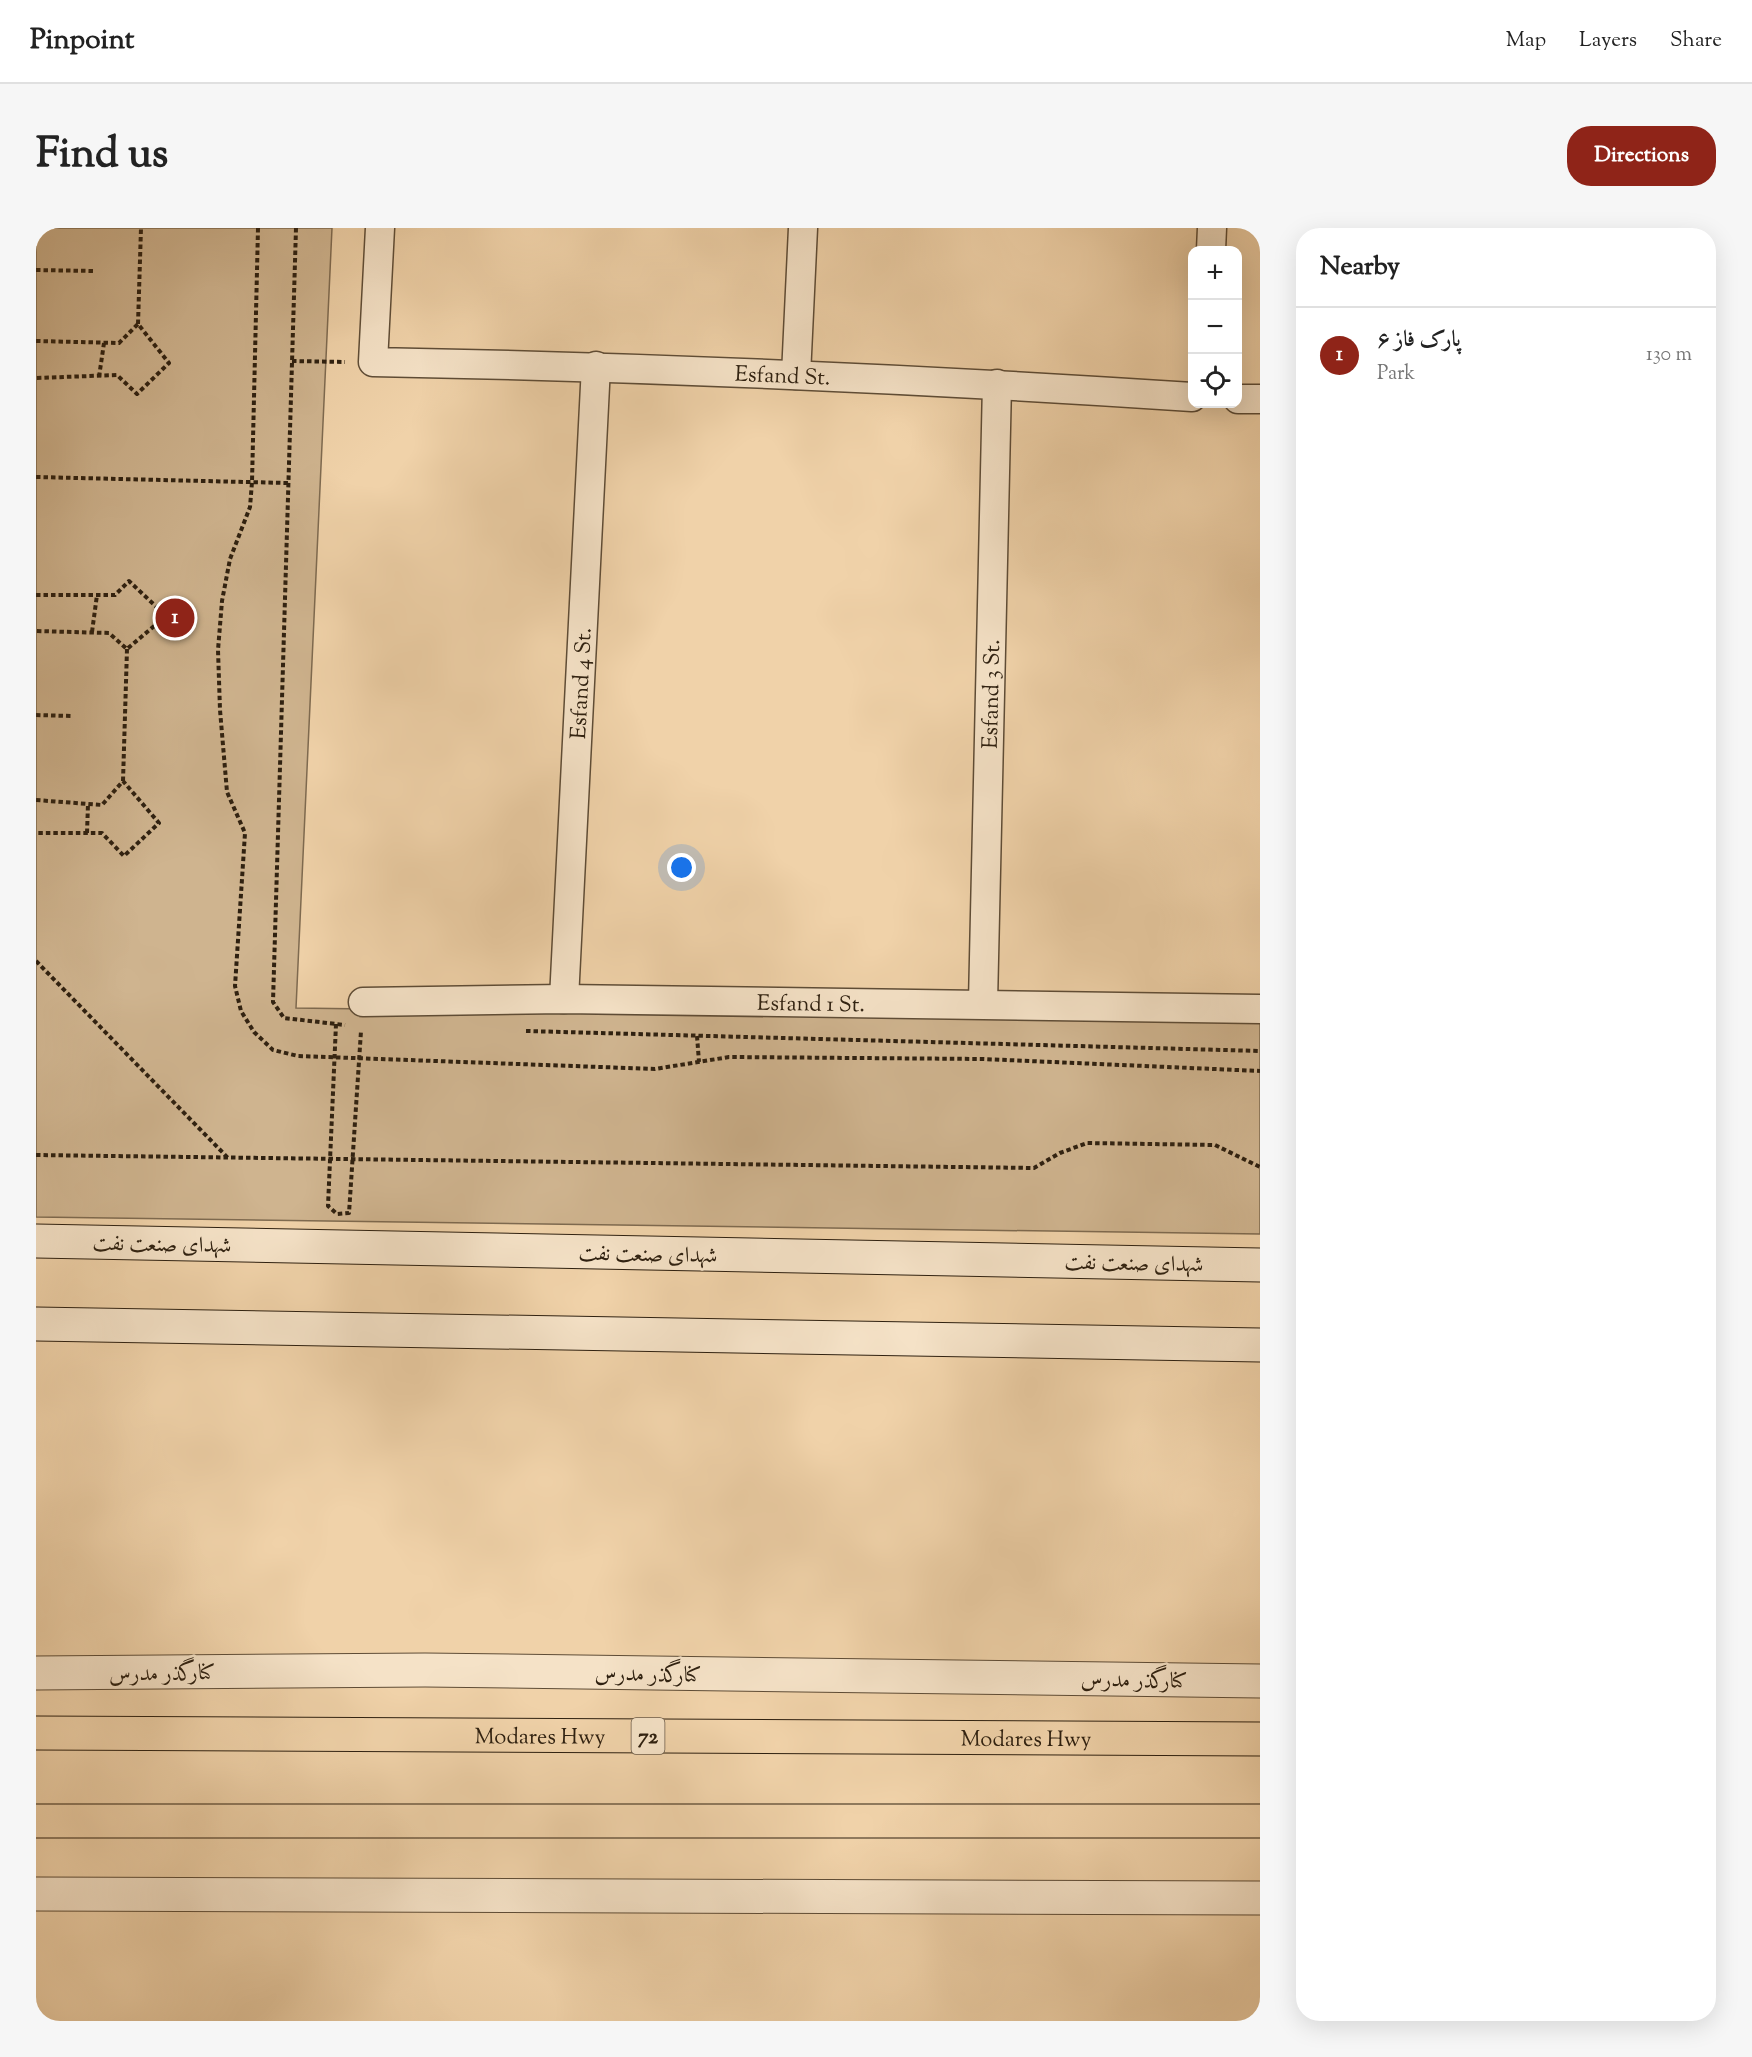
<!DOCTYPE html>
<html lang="en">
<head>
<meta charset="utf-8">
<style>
  body { margin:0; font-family:"Sorts Mill Goudy",Amiri,serif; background:#f6f6f6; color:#222 }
  .controls { position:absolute; right:18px; top:18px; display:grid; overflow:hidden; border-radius:12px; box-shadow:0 6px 24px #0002 }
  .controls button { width:54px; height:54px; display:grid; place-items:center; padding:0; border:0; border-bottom:2px solid #e0e0e0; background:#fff; color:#222; font:30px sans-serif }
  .you { position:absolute; left:646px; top:640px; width:21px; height:21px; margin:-15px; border:4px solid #fff; border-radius:50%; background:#1a73e8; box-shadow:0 0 0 9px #1a73e833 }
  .badge { display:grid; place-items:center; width:39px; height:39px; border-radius:50%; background:#8f2418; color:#fff; font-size:20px; font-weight:700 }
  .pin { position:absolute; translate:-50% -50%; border:3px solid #fff; box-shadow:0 2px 6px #0006 }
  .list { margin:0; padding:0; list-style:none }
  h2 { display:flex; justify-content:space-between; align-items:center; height:78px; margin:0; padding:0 24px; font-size:26px }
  h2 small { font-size:20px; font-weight:400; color:#767676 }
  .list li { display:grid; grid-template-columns:39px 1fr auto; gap:18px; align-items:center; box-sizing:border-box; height:96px; padding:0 24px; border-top:2px solid #e0e0e0 }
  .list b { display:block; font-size:22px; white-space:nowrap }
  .list p { margin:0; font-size:20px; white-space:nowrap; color:#767676 }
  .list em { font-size:20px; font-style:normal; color:#767676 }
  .icon { flex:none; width:33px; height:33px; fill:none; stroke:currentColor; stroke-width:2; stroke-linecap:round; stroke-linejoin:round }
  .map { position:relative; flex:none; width:1224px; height:1793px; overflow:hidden; border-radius:24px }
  header { display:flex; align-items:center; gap:36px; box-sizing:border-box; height:84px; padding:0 30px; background:#fff; border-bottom:2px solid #e0e0e0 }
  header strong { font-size:28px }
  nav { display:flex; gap:33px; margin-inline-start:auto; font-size:21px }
  .intro { display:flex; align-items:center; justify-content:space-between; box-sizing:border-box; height:144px; padding:0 36px }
  h1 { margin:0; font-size:42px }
  .button { padding:15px 27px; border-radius:24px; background:#8f2418; color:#fff; font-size:21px; font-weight:700 }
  main { display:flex; gap:36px; padding:0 36px }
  aside { flex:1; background:#fff; border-radius:24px; box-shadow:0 6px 24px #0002 }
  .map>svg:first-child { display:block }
  .green { fill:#cfb48f; stroke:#7e6a50; stroke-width:1.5 }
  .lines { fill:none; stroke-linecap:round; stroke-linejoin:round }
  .minor-casing { stroke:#5e4c36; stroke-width:31 }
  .tertiary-casing { stroke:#5e4c36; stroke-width:35 }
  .secondary-casing { stroke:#2e2010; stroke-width:35 }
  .trunk-casing { stroke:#2e2010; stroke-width:35 }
  .path { stroke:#2e2010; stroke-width:4; stroke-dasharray:4.5 3; stroke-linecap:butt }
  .minor { stroke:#f5e2c7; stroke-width:28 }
  .tertiary { stroke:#f5e2c7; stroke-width:33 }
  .secondary { stroke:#f5e2c7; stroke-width:33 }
  .trunk { stroke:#f0d2a9; stroke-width:33 }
  .labels { text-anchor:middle; stroke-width:5; stroke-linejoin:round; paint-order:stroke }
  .shield { fill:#f5e2c7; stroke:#6a5a47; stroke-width:1.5 }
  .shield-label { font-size:21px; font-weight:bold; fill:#2e2010 }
  .street-label { font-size:22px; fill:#2e2010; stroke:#f5e2c7 }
</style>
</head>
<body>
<header>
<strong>Pinpoint</strong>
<nav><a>Map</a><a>Layers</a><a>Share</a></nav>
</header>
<div class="intro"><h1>Find us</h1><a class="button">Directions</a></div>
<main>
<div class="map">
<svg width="1224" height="1793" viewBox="0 0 1224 1793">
  <rect width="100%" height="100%" fill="#f0d2a9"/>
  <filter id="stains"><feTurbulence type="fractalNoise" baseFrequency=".00333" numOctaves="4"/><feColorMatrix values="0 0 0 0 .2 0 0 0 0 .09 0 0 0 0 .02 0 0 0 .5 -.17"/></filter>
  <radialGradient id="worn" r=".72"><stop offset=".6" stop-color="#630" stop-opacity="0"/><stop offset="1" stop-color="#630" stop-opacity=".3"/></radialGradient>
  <!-- green -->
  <path class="green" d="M 0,0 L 296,0 L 260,780 L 1224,793 L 1224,1006 L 0,989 Z"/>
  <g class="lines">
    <!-- minor casing -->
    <g class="minor-casing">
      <g id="minor">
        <path id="s1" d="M 344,0 L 337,134 C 611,139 884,151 1156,169"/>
        <path d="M 1175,22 L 1176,0"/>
        <path d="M 760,147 L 767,0"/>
        <path d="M 1202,171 L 1224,171"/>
        <path id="s2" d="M 528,771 L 560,138"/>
        <path id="s3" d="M 327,774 L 528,771 L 1224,781"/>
        <path id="s4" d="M 947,775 L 961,156"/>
      </g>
    </g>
    <!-- tertiary casing -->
    <g class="tertiary-casing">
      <g id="tertiary">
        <path d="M 0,1445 L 389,1442 L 1224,1453"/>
        <path d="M 0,1666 L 1224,1670"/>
      </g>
    </g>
    <!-- secondary casing -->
    <g class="secondary-casing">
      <g id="secondary">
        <path d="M 0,1013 L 1224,1037"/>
        <path d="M 0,1096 L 1224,1117"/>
      </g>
    </g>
    <!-- trunk casing -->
    <g class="trunk-casing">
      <g id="trunk">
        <path id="s5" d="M 0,1505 L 1224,1511"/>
        <path d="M 0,1593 L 1224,1593"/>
      </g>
    </g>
    <!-- path -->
    <g class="path">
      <path d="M 222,0 L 216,254 L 214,279 L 194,331 L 186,373 L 182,422 L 184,482 L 191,564 L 209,605 L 199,758 L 205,783 L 218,804 L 237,822 L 262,828 L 619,841 L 693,829 L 947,831 L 1224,843"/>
      <path d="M 260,0 L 237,774 L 248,790 L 309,797"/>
      <path d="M 0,42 L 58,43"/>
      <path d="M 102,96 L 105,0"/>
      <path d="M 0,113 L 83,115 L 102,96 L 133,135 L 101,166 L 81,147 L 0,150"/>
      <path d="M 256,133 L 309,134"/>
      <path d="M 63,149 L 68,115"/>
      <path d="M 0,249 L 252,255"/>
      <path d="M 0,367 L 79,367 L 93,353 L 130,388 L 91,421 L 73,405 L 0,403"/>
      <path d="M 56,404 L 61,367"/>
      <path d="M 0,487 L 35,488"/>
      <path d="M 87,553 L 91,421"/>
      <path d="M 0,572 L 66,577 L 87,553 L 123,595 L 88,628 L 66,605 L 0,605"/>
      <path d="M 51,605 L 52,576"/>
      <path d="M 0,733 L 192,930"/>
      <path d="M 300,796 L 292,978 L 301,986 L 313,985 L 325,803"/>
      <path d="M 490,803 L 1224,823"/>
      <path d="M 661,808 L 663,834"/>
      <path d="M 0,927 L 998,940 L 1024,925 L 1051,915 L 1179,917 L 1224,939"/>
    </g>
    <!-- minor -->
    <use href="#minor" class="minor"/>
    <!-- tertiary -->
    <use href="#tertiary" class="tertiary"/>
    <!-- secondary -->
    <use href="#secondary" class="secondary"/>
    <!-- trunk -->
    <use href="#trunk" class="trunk"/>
  </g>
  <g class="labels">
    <!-- shield labels -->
    <rect class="shield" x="595.5" y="1490" width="33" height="36" rx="4.5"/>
    <g class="shield-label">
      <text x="612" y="1515">72</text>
    </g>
    <!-- street labels -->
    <g class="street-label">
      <text dy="8" stroke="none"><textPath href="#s1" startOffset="544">Esfand St.</textPath></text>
      <text dy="8" stroke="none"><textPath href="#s2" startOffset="316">Esfand 4 St.</textPath></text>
      <text dy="8" stroke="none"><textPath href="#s4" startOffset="309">Esfand 3 St.</textPath></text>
      <text dy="8" stroke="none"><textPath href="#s3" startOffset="448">Esfand 1 St.</textPath></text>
      <text transform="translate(126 1015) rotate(1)" y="8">شهدای صنعت نفت</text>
      <text transform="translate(612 1025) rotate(1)" y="8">شهدای صنعت نفت</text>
      <text transform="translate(1098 1034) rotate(1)" y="8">شهدای صنعت نفت</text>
      <text transform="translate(126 1444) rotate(-1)" y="8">کنارگذر مدرس</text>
      <text transform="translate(612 1445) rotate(1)" y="8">کنارگذر مدرس</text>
      <text transform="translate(1098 1451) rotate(1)" y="8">کنارگذر مدرس</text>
      <text dy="8" stroke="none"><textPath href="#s5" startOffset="504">Modares Hwy</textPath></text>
      <text dy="8" stroke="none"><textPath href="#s5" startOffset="990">Modares Hwy</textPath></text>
    </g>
  </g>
  <rect width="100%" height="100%" filter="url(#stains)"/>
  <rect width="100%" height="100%" fill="url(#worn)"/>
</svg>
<div class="controls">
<button>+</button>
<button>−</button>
<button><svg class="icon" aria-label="locate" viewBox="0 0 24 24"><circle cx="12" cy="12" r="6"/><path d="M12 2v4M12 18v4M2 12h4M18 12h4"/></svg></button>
</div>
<div class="you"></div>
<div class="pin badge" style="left:139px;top:390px">1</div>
</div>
<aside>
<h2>Nearby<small></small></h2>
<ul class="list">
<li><span class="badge">1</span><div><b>پارک فاز ۶</b><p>Park</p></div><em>130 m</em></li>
</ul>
</aside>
</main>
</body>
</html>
